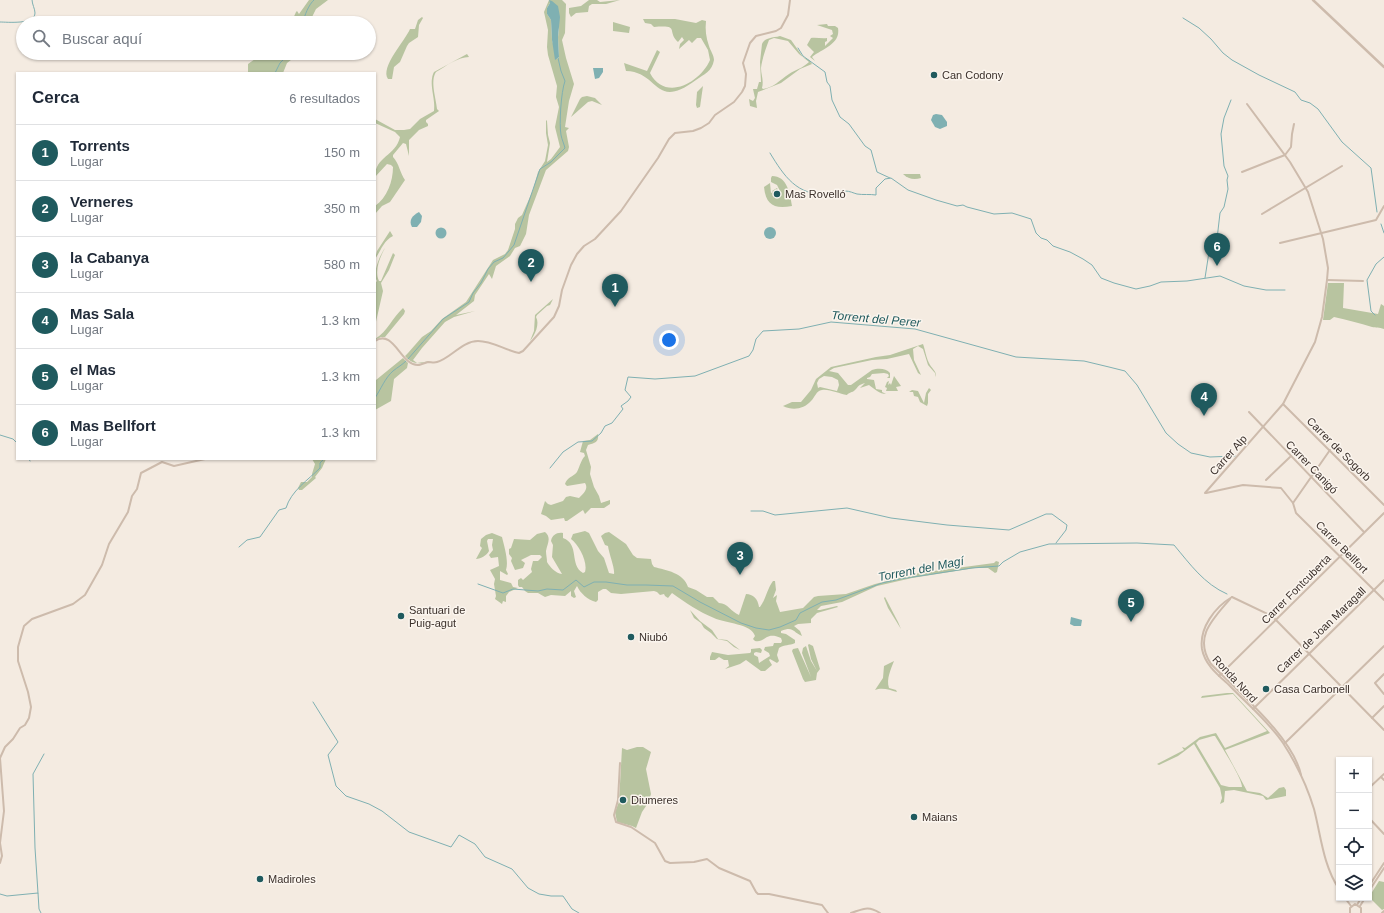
<!DOCTYPE html>
<html lang="es">
<head>
<meta charset="utf-8">
<style>
  body { margin:0; font-family:Helvetica,sans-serif; background:#f6f6f7; color:#1f2937 }
  .controls { position:absolute; right:12px; bottom:12px; display:grid; overflow:hidden; border-radius:0px; box-shadow:0 1px 3px #0004 }
  .controls button { width:36px; height:36px; display:grid; place-items:center; padding:0; border:0; border-bottom:1px solid #e0e1e3; background:#fff; color:#1f2937; font:20px sans-serif }
  .you { position:absolute; left:669px; top:340px; width:14px; height:14px; margin:-10px; border:3px solid #fff; border-radius:50%; background:#1a73e8; box-shadow:0 0 0 6px #1a73e833 }
  .badge { display:grid; place-items:center; width:26px; height:26px; border-radius:50%; background:#1f5a5e; color:#fff; font-size:13px; font-weight:700 }
  .pin { position:absolute; translate:-50% -33px; filter:drop-shadow(0 1px 2px #0008) }
  .pin::after { content:''; position:absolute; top:21px; width:14px; height:12px; background:inherit; clip-path:polygon(0 0,100% 0,50% 100%) }
  .list { margin:0; padding:0; list-style:none }
  h2 { display:flex; justify-content:space-between; align-items:center; height:52px; margin:0; padding:0 16px; font-size:17px }
  h2 small { font-size:13px; font-weight:400; color:#747a83 }
  .list li { display:grid; grid-template-columns:26px 1fr auto; gap:12px; align-items:center; box-sizing:border-box; height:56px; padding:0 16px; border-top:1px solid #e0e1e3 }
  .list b { display:block; font-size:15px; white-space:nowrap }
  .list p { margin:0; font-size:13px; white-space:nowrap; color:#747a83 }
  .list em { font-size:13px; font-style:normal; color:#747a83 }
  .icon { flex:none; width:22px; height:22px; fill:none; stroke:currentColor; stroke-width:2; stroke-linecap:round; stroke-linejoin:round }
  .map { position:relative; flex:none; width:1384px; height:913px; overflow:hidden }
  .search { position:absolute; background:#fff; box-shadow:0 1px 3px #0004; left:16px; top:16px; width:360px; height:44px; display:flex; align-items:center; gap:10px; box-sizing:border-box; padding:0 14px; border-radius:22px; color:#747a83; font-size:15px }
  .panel { position:absolute; background:#fff; box-shadow:0 1px 3px #0004; left:16px; top:72px; width:360px; height:388px; border-radius:0px }
  .map>svg:first-child { display:block }
  .green { fill:#b8c4a0; fill-rule:evenodd }
  .water { fill:#7fb0b2 }
  .lines { fill:none; stroke-linecap:round; stroke-linejoin:round }
  .stream { stroke:#7fb0b2; stroke-width:1 }
  .minor { stroke:#cdbbac; stroke-width:2 }
  .tertiary { stroke:#cdbbac; stroke-width:2.5 }
  .poi-dot { fill:#1f5a5e; stroke:#fbf5ee; stroke-width:1.5 }
  .labels { text-anchor:middle; stroke-width:3; stroke-linejoin:round; paint-order:stroke }
  .poi-label { font-size:11px; fill:#3b302b; stroke:#fbf5ee; text-anchor:start }
  .street-label { font-size:11px; fill:#3b302b; stroke:#fbf5ee }
  .water-label { font-size:12px; font-style:italic; fill:#1f5a5e; stroke:#fbf5ee }
</style>
</head>
<body>
<div class="map">
<svg width="1384" height="913" viewBox="0 0 1384 913">
  <rect width="100%" height="100%" fill="#f4ebe1"/>
  <!-- green -->
  <g class="green">
    <path d="M 309,0 L 328,0 L 316,9 L 309,23 L 291,23 L 296,12 L 297,11 L 299,14 Z"/>
    <path d="M 549,0 L 562,0 L 566,4 L 565,33 L 562,40 L 566,58 L 574,84 L 569,101 L 565,127 L 569,128 L 566,131 L 569,147 L 568,151 L 546,170 L 529,215 L 526,234 L 520,246 L 515,248 L 510,256 L 496,266 L 492,279 L 489,274 L 475,295 L 474,301 L 456,315 L 475,311 L 454,317 L 445,322 L 422,348 L 413,360 L 417,363 L 431,361 C 420,364 412,365 405,356 L 408,353 L 422,337 L 431,331 L 442,319 L 466,302 L 493,260 L 505,254 L 508,250 L 515,229 L 515,224 L 518,218 L 522,215 L 533,190 L 538,172 L 545,161 L 548,145 L 546,133 L 546,120 L 547,121 L 548,135 L 550,143 L 547,162 L 551,159 L 560,147 L 555,127 L 559,107 L 556,97 L 557,86 L 548,55 L 547,47 L 548,30 L 544,12 ZM 550,1 L 559,29 L 558,37 L 559,57 L 557,59 L 552,40 L 551,20 L 547,14 L 547,8 L 550,3 Z"/>
    <path d="M 589,0 L 597,0 L 600,2 L 620,0 L 606,4 L 592,4 L 589,6 L 588,12 L 576,13 L 571,17 L 569,13 L 569,8 L 581,6 Z"/>
    <path d="M 422,17 L 423,18 L 419,25 L 418,37 L 409,43 L 407,46 L 400,62 L 394,67 L 392,79 L 388,79 C 380,67 405,41 410,29 L 415,29 L 418,20 Z"/>
    <path d="M 643,19 L 675,19 L 696,23 L 702,20 L 706,21 C 705,29 706,38 709,46 C 710,50 714,55 714,60 C 712,72 704,74 696,80 C 654,111 660,72 626,71 L 624,63 L 647,71 L 657,50 L 660,52 L 650,73 C 665,102 700,83 710,60 L 708,50 L 701,38 L 697,38 L 692,43 L 689,40 L 679,49 L 680,44 L 684,40 L 682,37 L 678,42 C 666,31 681,25 654,27 L 651,24 L 645,23 Z"/>
    <path d="M 613,22 L 630,27 L 629,33 L 613,31 Z"/>
    <path d="M 827,24 L 828,26 L 835,26 L 838,28 C 841,44 822,49 812,57 L 815,61 L 810,57 L 814,52 L 807,45 L 811,38 C 816,37 822,39 827,38 L 827,41 L 825,42 L 825,46 L 833,38 L 830,36 L 833,34 L 832,30 L 817,25 Z"/>
    <path d="M 780,36 L 791,40 L 803,57 L 809,60 L 812,64 L 800,69 L 781,83 L 758,92 L 756,101 L 757,108 L 750,106 L 749,99 L 753,101 L 755,98 L 753,89 L 757,89 L 759,82 L 761,82 L 760,62 L 762,44 C 765,37 773,38 780,36 ZM 774,38 L 788,41 L 799,54 L 809,62 C 803,68 795,70 789,74 C 780,80 773,88 763,89 L 762,88 C 764,80 761,75 761,68 C 762,59 766,48 769,40 Z"/>
    <path d="M 262,53 L 300,53 L 287,63 L 283,73 L 248,73 L 248,64 L 255,59 L 261,58 Z"/>
    <path d="M 467,54 L 469,57 C 458,57 446,66 436,72 C 430,81 436,98 437,109 L 439,111 L 426,120 L 426,122 L 428,124 L 428,126 L 419,130 L 409,140 L 409,156 L 406,144 L 403,143 L 393,155 L 393,157 C 399,163 400,173 405,180 L 390,202 L 382,206 L 375,214 L 375,206 C 387,198 393,181 393,167 L 391,165 L 387,164 L 375,177 C 375,156 396,156 400,137 L 395,132 L 375,123 L 375,119 L 395,130 L 404,130 L 410,129 L 420,119 L 434,111 C 436,99 428,83 434,72 Z"/>
    <path d="M 703,86 L 700,107 L 697,108 L 696,105 L 697,92 Z"/>
    <path d="M 587,96 L 595,98 L 602,105 L 592,101 L 588,102 L 571,117 L 580,99 L 582,97 Z"/>
    <path d="M 903,174 L 920,174 L 921,178 C 914,180 908,179 903,174 Z"/>
    <path d="M 772,176 C 787,176 790,193 792,206 C 775,209 766,206 764,187 L 770,183 L 771,193 L 773,192 L 772,191 L 777,188 L 779,192 L 780,191 L 777,185 L 771,182 L 771,178 Z"/>
    <path d="M 390,231 L 393,236 C 383,241 381,251 375,259 L 377,251 Z"/>
    <path d="M 385,248 C 380,257 374,271 379,281 L 381,281 L 393,253 L 395,255 L 389,270 L 381,283 L 383,291 L 375,326 L 375,292 L 376,292 L 375,283 L 377,281 C 372,273 380,255 385,248 Z"/>
    <path d="M 1328,283 L 1344,283 L 1343,308 L 1378,314 L 1381,304 L 1384,306 L 1384,329 C 1379,327 1376,328 1372,327 C 1360,323 1347,320 1334,317 L 1330,320 L 1323,320 Z"/>
    <path d="M 553,299 L 550,305 L 547,306 L 537,315 L 536,317 C 540,324 535,335 530,341 L 534,331 L 535,315 Z"/>
    <path d="M 403,308 L 405,311 L 404,314 L 385,337 L 381,337 L 375,340 L 375,339 C 388,331 392,318 403,308 Z"/>
    <path d="M 923,344 C 925,349 926,357 929,363 C 931,368 937,371 936,377 L 935,373 L 928,365 L 923,349 L 918,346 L 913,349 L 914,360 L 921,375 L 918,373 L 909,354 L 887,359 L 872,360 L 834,368 L 829,371 L 838,373 L 848,385 L 851,385 L 872,370 C 878,368 886,368 890,373 L 890,378 L 887,378 L 889,376 L 888,374 L 884,373 L 872,374 L 870,377 L 867,378 L 867,379 L 874,380 L 876,389 L 882,390 L 882,392 L 886,394 C 880,394 874,389 869,385 L 860,388 L 865,383 C 858,385 859,386 855,390 C 852,393 849,392 847,395 C 839,394 830,389 822,390 C 816,391 815,397 811,401 C 804,409 793,411 783,406 L 792,402 L 801,402 L 811,390 L 816,379 L 831,367 L 876,357 L 890,355 ZM 824,376 L 832,377 L 838,380 L 839,385 L 837,391 L 820,387 L 818,388 L 817,383 L 819,379 Z"/>
    <path d="M 403,358 L 408,363 L 407,368 L 394,379 L 391,401 L 375,410 L 375,384 L 376,380 Z"/>
    <path d="M 894,376 L 901,386 L 896,387 L 898,391 L 886,391 L 887,388 L 885,387 L 887,382 L 889,381 L 888,385 L 890,383 L 891,385 Z"/>
    <path d="M 929,388 L 931,390 L 928,394 L 928,403 L 927,406 L 920,402 L 918,397 L 914,396 L 913,392 L 909,392 L 912,390 L 918,391 L 924,403 L 926,393 Z"/>
    <path d="M 598,434 C 599,442 595,443 588,445 L 586,450 L 591,467 L 590,474 L 594,487 L 599,496 L 601,503 L 610,500 L 610,504 L 604,508 L 591,508 L 585,514 L 583,510 L 567,521 L 565,521 L 564,518 L 551,520 L 546,516 L 541,514 L 545,501 L 548,504 L 551,505 L 563,501 L 566,497 L 570,496 L 579,498 C 583,494 589,489 585,483 L 567,486 L 565,484 C 567,477 573,477 577,472 C 580,466 581,460 585,456 L 584,453 L 580,452 L 583,441 L 590,440 Z"/>
    <path d="M 312,459 L 326,459 L 322,468 L 315,477 L 316,478 L 302,490 L 299,490 L 298,488 L 301,482 L 307,482 L 312,477 L 312,474 L 315,464 Z"/>
    <path d="M 585,531 L 589,533 L 598,551 L 604,558 L 609,573 L 614,574 C 615,568 609,554 608,546 L 605,545 L 601,536 L 605,533 L 609,532 L 626,544 L 633,555 L 637,558 L 651,559 L 652,564 L 654,567 C 666,570 684,573 688,587 L 696,590 L 707,597 L 713,597 L 719,603 C 728,603 731,612 739,615 L 746,594 C 753,594 758,599 759,607 L 760,607 C 766,599 767,589 773,581 L 775,581 L 776,590 L 773,598 L 777,595 L 776,601 L 780,612 L 803,608 L 814,597 L 818,596 L 846,594 L 875,584 L 919,573 L 994,563 L 996,561 L 999,562 L 997,572 L 995,573 L 988,568 L 975,568 L 912,578 L 877,586 L 842,602 L 821,606 L 817,610 L 820,610 L 837,606 L 838,607 L 817,613 L 811,619 L 811,623 L 798,624 L 794,626 L 800,631 L 802,636 C 792,632 794,626 781,631 L 781,633 L 786,634 L 795,640 L 795,643 C 789,646 785,644 779,648 L 777,655 L 779,661 L 777,663 L 770,659 L 769,660 L 772,665 L 765,671 L 761,671 L 746,660 L 740,664 L 725,669 L 729,666 L 728,660 L 724,660 L 719,657 L 715,660 L 710,660 L 710,657 L 712,652 L 728,655 L 750,653 L 751,652 L 751,649 L 760,648 L 762,650 L 761,653 L 756,652 L 754,653 L 754,655 L 758,657 L 759,663 L 770,656 L 769,653 L 764,650 L 765,647 L 773,646 L 774,643 L 781,643 L 782,641 L 781,638 C 765,631 766,643 755,641 L 753,639 L 755,636 C 752,624 725,623 714,618 C 699,612 686,603 672,593 L 668,598 L 665,596 L 664,594 L 660,595 L 657,592 L 654,591 L 621,594 L 611,593 L 606,589 L 603,589 L 598,592 L 598,600 L 596,602 C 588,600 580,593 577,586 L 574,591 L 576,597 L 574,598 L 571,596 L 571,591 L 565,596 L 551,595 L 545,597 L 538,593 L 528,593 L 525,591 L 522,587 L 519,587 L 518,585 L 518,580 L 521,578 L 523,580 L 532,572 L 531,569 L 533,561 L 538,561 L 542,557 L 540,555 L 531,555 L 521,560 L 525,563 L 523,568 L 515,570 L 511,561 L 512,558 L 509,554 L 509,549 L 511,548 L 514,539 L 530,540 L 537,534 L 545,532 C 552,538 547,544 546,551 C 546,555 547,558 547,562 C 550,567 555,573 562,574 L 552,557 L 553,545 L 551,541 C 552,535 557,532 563,533 L 563,538 C 580,544 569,565 583,573 L 585,572 C 588,562 579,545 571,539 L 573,534 Z"/>
    <path d="M 492,533 L 502,537 C 504,546 509,561 506,570 L 508,574 L 507,575 L 500,571 L 500,580 L 511,583 L 513,587 L 518,588 L 509,592 L 506,596 L 506,602 L 503,601 L 502,604 L 495,599 L 496,596 L 494,584 L 495,579 L 490,570 L 499,566 L 498,557 L 491,558 L 489,555 L 493,550 L 492,545 L 493,539 L 488,539 L 487,541 L 489,551 C 487,555 481,559 476,559 L 482,548 L 480,546 L 481,539 L 486,535 Z"/>
    <path d="M 885,597 L 898,622 L 901,629 L 888,608 L 884,598 Z"/>
    <path d="M 690,610 L 700,621 L 712,630 L 718,639 L 727,640 L 740,650 L 734,647 L 727,641 L 717,639 L 711,633 L 704,628 L 701,623 L 694,618 Z"/>
    <path d="M 809,644 L 813,646 L 820,669 L 817,673 L 816,680 L 805,682 L 803,679 L 792,651 L 793,649 L 798,648 L 811,677 L 802,653 L 803,648 L 806,646 L 811,661 L 817,671 L 811,659 L 808,645 Z"/>
    <path d="M 894,661 C 891,669 886,679 889,688 L 896,690 L 897,692 C 890,690 882,687 875,690 L 883,678 L 884,666 Z"/>
    <path d="M 1227,693 L 1233,693 L 1270,733 L 1225,750 L 1247,791 L 1260,793 L 1268,798 L 1279,788 L 1284,787 L 1286,790 L 1286,796 L 1266,800 L 1263,796 L 1234,790 L 1225,791 L 1224,802 L 1220,804 L 1222,798 L 1220,788 L 1194,744 L 1178,756 L 1159,765 L 1157,764 L 1184,750 L 1182,747 L 1185,748 L 1200,737 L 1216,733 L 1225,748 L 1267,731 L 1233,694 L 1201,698 L 1202,696 ZM 1213,736 L 1215,736 C 1221,746 1242,778 1242,787 L 1229,787 L 1221,785 L 1196,743 L 1199,740 Z"/>
    <path d="M 637,747 L 643,747 L 651,752 L 646,769 L 651,794 L 648,803 L 642,812 L 636,828 L 632,826 L 617,822 L 615,812 L 619,802 L 622,748 L 627,750 Z"/>
    <path d="M 1379,881 L 1384,882 L 1384,909 L 1382,910 L 1369,897 Z"/>
  </g>
  <!-- water -->
  <g class="water">
    <path d="M 549,0 L 552,1 L 558,6 L 560,17 L 558,37 L 559,57 L 555,60 L 552,40 L 551,20 L 547,14 L 547,8 L 550,3 Z"/>
    <path d="M 593,68 L 603,68 L 603,72 L 599,78 L 595,79 Z"/>
    <path d="M 936,114 L 942,115 L 947,122 L 947,126 L 940,129 L 935,127 L 931,120 L 933,115 Z"/>
    <path d="M 419,212 L 422,216 L 421,222 L 417,227 L 412,227 C 408,220 413,215 419,212 Z"/>
    <circle cx="770" cy="233" r="6"/>
    <circle cx="441" cy="233" r="5.5"/>
    <path d="M 1071,617 L 1082,620 L 1081,626 L 1074,626 L 1070,624 Z"/>
  </g>
  <g class="lines">
    <!-- stream -->
    <g class="stream">
      <path d="M 1183,18 L 1199,28 L 1211,39 L 1223,53 L 1232,60 L 1259,75 L 1295,92 L 1301,100 L 1310,103 L 1318,109 L 1342,142 L 1371,168 L 1377,212"/>
      <path d="M 0,22 C 7,22 35,25 35,13 C 35,9 32,4 32,0"/>
      <path d="M 303,23 C 304,16 309,4 314,0"/>
      <path d="M 798,48 L 803,56 L 825,72 L 827,82 L 830,86 L 832,100 L 840,117 L 849,124 L 865,146 L 871,150 L 877,172 L 890,178"/>
      <path d="M 275,73 L 280,63 L 290,53"/>
      <path d="M 770,153 C 784,176 797,196 827,194 C 833,194 839,191 845,191 C 850,191 853,193 857,194 C 863,195 870,194 876,195 L 876,188 L 885,179 L 891,178 L 908,190 L 936,200 L 957,206 L 963,205 L 967,207 L 994,214 L 1012,213 L 1031,219 L 1036,233 L 1041,238 L 1047,240 L 1053,246 L 1070,252 L 1083,259 L 1092,265 L 1101,278 L 1114,283 L 1136,289 L 1150,286 L 1161,282 L 1187,281 L 1220,276 L 1244,286 L 1266,290 L 1285,290"/>
      <path d="M 1381,224 L 1384,233"/>
      <path d="M 1205,278 L 1209,252 L 1217,239 L 1220,213 L 1224,207 L 1228,189 L 1227,180 L 1228,176 L 1224,166 L 1221,134 L 1224,118 L 1231,100"/>
      <path d="M 1375,315 L 1371,311 L 1367,280 L 1376,264 L 1384,257"/>
      <path d="M 408,359 L 443,319 L 469,302 L 473,293 L 481,283 L 488,269 L 494,262 L 503,258 L 514,245 L 540,169 L 551,162 L 565,148 C 564,144 562,140 561,135 C 559,124 561,92 565,81 L 561,71 L 558,58"/>
      <path d="M 375,398 C 381,389 385,378 393,371 C 398,367 402,365 406,361"/>
      <path d="M 0,435 L 13,439 L 17,443"/>
      <path d="M 29,459 L 30,461"/>
      <path d="M 550,468 L 563,452 L 578,442 L 592,441 L 601,433 L 605,426 L 612,423 L 623,409 L 621,406 L 628,401 L 631,397 L 625,390 L 628,377 L 655,379 L 695,376 L 749,356 L 753,350 L 756,339 L 763,331 L 799,329 L 831,322 L 915,329 L 1016,357 L 1084,361 L 1109,367 L 1125,371 L 1137,385 L 1166,433 L 1178,444 L 1191,453 L 1210,457 L 1235,456"/>
      <path d="M 751,511 L 763,511 L 775,515 L 847,508 L 891,518 L 947,525 L 1009,530 L 1046,514 L 1052,514 L 1067,525 L 1066,530 L 1056,543"/>
      <path d="M 239,547 L 247,540 L 260,537 L 279,510 L 286,508 C 291,491 308,480 320,468 L 320,463 L 324,459"/>
      <path d="M 478,584 L 503,593 L 513,589 L 538,591 L 547,589 L 563,590 L 576,580 L 584,587 L 594,582 L 606,582 L 627,585 L 646,585 L 673,586 L 700,602 L 741,623 L 756,628 L 769,630 L 780,627 L 796,620 L 800,613 L 822,602 L 836,600 L 882,583 L 900,579 L 972,568 L 999,566 L 1003,562 L 1020,552 L 1049,544 L 1137,543 L 1174,545 C 1190,564 1204,584 1227,594"/>
      <path d="M 313,702 L 338,742 L 328,755 L 336,786 L 346,796 L 369,804 L 382,811 L 409,832 L 451,847 L 459,835 L 475,844 L 485,857 L 512,869 L 528,888 L 539,894 L 551,896 L 563,896 L 572,909 L 579,913"/>
      <path d="M 38,893 L 35,848 L 33,774 L 44,754"/>
      <path d="M 0,894 L 7,896 L 38,893 L 39,909 L 41,913"/>
    </g>
    <!-- minor -->
    <g class="minor">
      <path d="M 1242,172 L 1285,155 L 1291,147 L 1292,134 L 1294,124"/>
      <path d="M 1262,214 L 1342,166"/>
      <path d="M 1280,243 L 1376,220 L 1384,206"/>
      <path d="M 1327,280 L 1363,281"/>
      <path d="M 375,341 C 394,328 401,367 419,365 C 422,364 425,363 428,362 C 431,362 434,363 437,362 C 451,358 462,341 478,341 C 492,341 505,350 519,353 L 523,351 L 554,317 L 559,306 L 562,290 L 571,265 L 577,254 L 584,246 L 595,239 L 621,211 L 658,158 L 669,139 L 675,133 L 693,131 L 701,128 L 709,123 L 715,115 L 734,102 L 742,92 L 745,86 L 746,74 L 743,63 L 750,43 L 756,36 L 776,31 L 781,28 L 788,15 L 790,0"/>
      <path d="M 1283,404 L 1384,505"/>
      <path d="M 1249,412 L 1364,532"/>
      <path d="M 1266,480 L 1290,457"/>
      <path d="M 1205,493 L 1283,404 L 1315,342 L 1322,317 L 1327,280 L 1328,268 L 1323,239 L 1308,192 L 1290,162 L 1247,104"/>
      <path d="M 1206,493 L 1243,485 L 1281,488 L 1293,503 L 1296,513 L 1384,600"/>
      <path d="M 1293,503 L 1330,450"/>
      <path d="M 1232,597 C 1215,607 1199,628 1202,649 C 1205,665 1218,675 1229,685 C 1246,703 1269,722 1283,743 C 1296,763 1307,786 1314,809 C 1321,836 1323,865 1339,889"/>
      <path d="M 1232,597 L 1272,616 L 1384,730"/>
      <path d="M 1230,599 C 1213,619 1193,637 1211,664 C 1238,692 1293,737 1301,775"/>
      <path d="M 1384,674 L 1375,683 L 1384,694"/>
      <path d="M 1219,676 L 1384,513"/>
      <path d="M 1253,709 L 1384,580"/>
      <path d="M 1372,718 L 1384,706"/>
      <path d="M 1285,743 L 1384,646"/>
      <path d="M 620,763 L 618,800 L 614,815 L 616,822 L 631,827 L 655,843 L 665,861 L 670,863 L 694,862 L 707,859 L 719,868 L 750,881 L 756,892 L 758,894 L 769,894 L 822,905 L 828,913"/>
      <path d="M 1381,777 L 1384,780"/>
      <path d="M 1369,788 L 1384,774"/>
      <path d="M 1369,818 L 1384,834"/>
      <path d="M 0,843 L 4,811 L 0,758 L 5,747 L 13,739 L 20,728 L 25,725 L 29,718 L 31,707 L 28,692 L 18,661 L 18,647 L 24,626 L 32,619 L 73,604 L 85,595 L 102,565 L 109,544 L 128,512 L 132,496 L 137,489 L 141,473 L 162,462 L 174,466 L 205,459"/>
      <path d="M 0,843 L 2,856 L 0,863"/>
      <path d="M 1369,886 L 1384,863"/>
      <path d="M 1369,891 L 1384,868"/>
      <path d="M 1345,898 L 1351,906"/>
      <path d="M 1357,905 L 1361,898"/>
      <path d="M 1360,906 L 1365,898"/>
      <path d="M 851,913 C 863,909 868,905 880,913"/>
      <path d="M 1350,913 L 1350,908 L 1355,904 L 1361,908 L 1361,913"/>
      <path d="M 1382,913 L 1384,911"/>
    </g>
    <!-- tertiary -->
    <path class="tertiary" d="M 1313,0 L 1384,67"/>
  </g>
  <!-- markers -->
  <g class="poi-dot">
    <circle cx="934" cy="75" r="4"/>
    <circle cx="777" cy="194" r="4"/>
    <circle cx="401" cy="616" r="4"/>
    <circle cx="631" cy="637" r="4"/>
    <circle cx="1266" cy="689" r="4"/>
    <circle cx="623" cy="800" r="4"/>
    <circle cx="914" cy="817" r="4"/>
    <circle cx="260" cy="879" r="4"/>
  </g>
  <g class="labels">
    <!-- poi labels -->
    <g class="poi-label">
      <text x="942" y="79">Can Codony</text>
      <text x="785" y="198">Mas Rovelló</text>
      <text x="409" y="614">Santuari de<tspan x="409" dy="13">Puig-agut</tspan></text>
      <text x="639" y="641">Niubó</text>
      <text x="1274" y="693">Casa Carbonell</text>
      <text x="631" y="804">Diumeres</text>
      <text x="922" y="821">Maians</text>
      <text x="268" y="883">Madiroles</text>
    </g>
    <!-- street labels -->
    <g class="street-label">
      <text transform="translate(1339 449) rotate(45)" y="4">Carrer de Sogorb</text>
      <text transform="translate(1228 455) rotate(-48)" y="4">Carrer Alp</text>
      <text transform="translate(1312 467) rotate(46)" y="4">Carrer Canigó</text>
      <text transform="translate(1342 547) rotate(45)" y="4">Carrer Bellfort</text>
      <text transform="translate(1296 589) rotate(-45)" y="4">Carrer Fontcuberta</text>
      <text transform="translate(1321 630) rotate(-44)" y="4">Carrer de Joan Maragall</text>
      <text transform="translate(1235 679) rotate(47)" y="4">Ronda Nord</text>
    </g>
    <!-- water labels -->
    <g class="water-label">
      <text transform="translate(876 319) rotate(5)" y="4">Torrent del Perer</text>
      <text transform="translate(921 569) rotate(-11)" y="4">Torrent del Magí</text>
    </g>
  </g>
</svg>
<div class="controls">
<button>+</button>
<button>−</button>
<button><svg class="icon" aria-label="locate" viewBox="0 0 24 24"><circle cx="12" cy="12" r="6"/><path d="M12 2v4M12 18v4M2 12h4M18 12h4"/></svg></button>
<button><svg class="icon" aria-label="layers" viewBox="0 0 24 24"><path d="M12 4l9 5-9 5-9-5zM3 14l9 5 9-5"/></svg></button>
</div>
<div class="you"></div>
<div class="pin badge" style="left:615px;top:307px">1</div>
<div class="pin badge" style="left:531px;top:282px">2</div>
<div class="pin badge" style="left:740px;top:575px">3</div>
<div class="pin badge" style="left:1204px;top:416px">4</div>
<div class="pin badge" style="left:1131px;top:622px">5</div>
<div class="pin badge" style="left:1217px;top:266px">6</div>
<div class="search"><svg class="icon" aria-label="search" viewBox="0 0 24 24"><circle cx="10" cy="10" r="6"/><path d="M15 15l6 6"/></svg>Buscar aquí</div>
<section class="panel">
<h2>Cerca<small>6 resultados</small></h2>
<ul class="list">
<li><span class="badge">1</span><div><b>Torrents</b><p>Lugar</p></div><em>150 m</em></li>
<li><span class="badge">2</span><div><b>Verneres</b><p>Lugar</p></div><em>350 m</em></li>
<li><span class="badge">3</span><div><b>la Cabanya</b><p>Lugar</p></div><em>580 m</em></li>
<li><span class="badge">4</span><div><b>Mas Sala</b><p>Lugar</p></div><em>1.3 km</em></li>
<li><span class="badge">5</span><div><b>el Mas</b><p>Lugar</p></div><em>1.3 km</em></li>
<li><span class="badge">6</span><div><b>Mas Bellfort</b><p>Lugar</p></div><em>1.3 km</em></li>
</ul>
</section>
</div>
</body>
</html>
